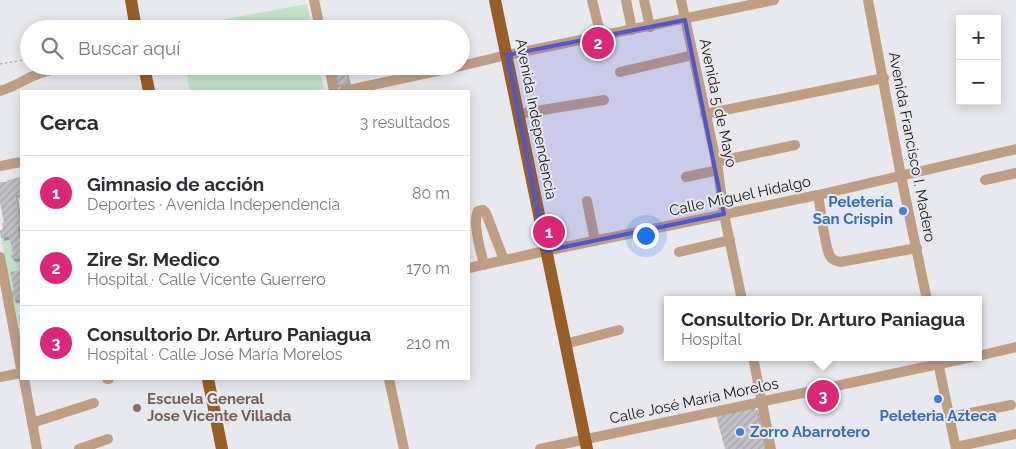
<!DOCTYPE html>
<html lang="es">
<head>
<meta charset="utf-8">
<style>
  body { margin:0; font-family:Raleway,sans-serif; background:#f2f2f3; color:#2b2b33 }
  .controls { position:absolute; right:15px; top:15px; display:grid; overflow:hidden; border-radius:0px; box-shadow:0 2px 12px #0003 }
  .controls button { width:45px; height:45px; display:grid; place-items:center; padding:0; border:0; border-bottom:1px solid #e1e1e2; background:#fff; color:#2b2b33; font:25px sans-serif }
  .you { position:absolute; left:645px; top:235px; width:18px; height:18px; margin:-12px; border:4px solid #fff; border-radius:50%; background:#1a73e8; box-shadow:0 0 0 8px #1a73e833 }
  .badge { display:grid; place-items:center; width:32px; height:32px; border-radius:50%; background:#db2777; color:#fff; font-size:16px; font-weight:700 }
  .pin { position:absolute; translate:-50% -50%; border:2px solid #fff; box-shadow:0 1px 5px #0006 }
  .popup { position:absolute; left:664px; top:296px; width:318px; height:65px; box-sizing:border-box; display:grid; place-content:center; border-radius:0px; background:#fff; filter:drop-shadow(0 1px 4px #0005); font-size:16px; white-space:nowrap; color:#7c7c81 }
  .popup b { font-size:19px; color:#2b2b33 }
  .popup::after { content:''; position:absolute; left:50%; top:100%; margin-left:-10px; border:10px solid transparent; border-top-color:#fff }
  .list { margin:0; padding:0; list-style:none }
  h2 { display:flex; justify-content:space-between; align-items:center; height:65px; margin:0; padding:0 20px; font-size:21px }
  h2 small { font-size:16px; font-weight:400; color:#7c7c81 }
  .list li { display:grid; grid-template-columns:32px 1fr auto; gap:15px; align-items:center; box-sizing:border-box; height:75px; padding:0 20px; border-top:1px solid #e1e1e2 }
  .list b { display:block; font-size:19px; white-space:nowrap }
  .list p { margin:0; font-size:16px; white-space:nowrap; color:#7c7c81 }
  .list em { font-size:16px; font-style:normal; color:#7c7c81 }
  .icon { flex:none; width:28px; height:28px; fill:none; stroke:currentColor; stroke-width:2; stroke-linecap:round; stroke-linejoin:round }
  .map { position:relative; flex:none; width:1016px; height:449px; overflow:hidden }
  .search { position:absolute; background:#fff; box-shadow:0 2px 12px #0003; left:20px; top:20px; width:450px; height:55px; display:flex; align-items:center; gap:12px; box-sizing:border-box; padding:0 18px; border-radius:28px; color:#7c7c81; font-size:19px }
  .panel { position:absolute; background:#fff; box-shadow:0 2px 12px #0003; left:20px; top:90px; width:450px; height:290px; border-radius:0px }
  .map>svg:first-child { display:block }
  .park { fill:#c4e2ca }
  .building { fill:url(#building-hatch); filter:url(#shadow) }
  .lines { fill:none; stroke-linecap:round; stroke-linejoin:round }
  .path { stroke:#98989d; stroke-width:1; stroke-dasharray:2.5 2.5; stroke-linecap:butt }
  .minor { stroke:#c09e84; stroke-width:10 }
  .major { stroke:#985e27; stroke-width:12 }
  .marked { fill:#5056cc; fill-opacity:0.2; stroke:#5056cc; stroke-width:4; stroke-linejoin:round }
  .shop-dot { fill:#3f7fe0; stroke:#e8e9ef; stroke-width:2 }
  .education-dot { fill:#8d6e63; stroke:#e8e9ef; stroke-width:2 }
  .labels { text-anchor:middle; stroke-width:4; stroke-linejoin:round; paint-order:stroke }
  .street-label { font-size:15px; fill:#18181b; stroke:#e8e9ef }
  .shop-label { font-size:15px; font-weight:bold; fill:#366cbe; stroke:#e8e9ef; text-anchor:end }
  .education-label { font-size:15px; font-weight:bold; fill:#785e54; stroke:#e8e9ef; text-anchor:start }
</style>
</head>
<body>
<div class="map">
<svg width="1016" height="449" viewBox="0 0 1016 449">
  <defs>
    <pattern id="building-hatch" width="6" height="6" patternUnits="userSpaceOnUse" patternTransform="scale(1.25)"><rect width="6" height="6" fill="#c1c0c6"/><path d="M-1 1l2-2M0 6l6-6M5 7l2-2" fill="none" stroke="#a5a4aa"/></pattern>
    <filter id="shadow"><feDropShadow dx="3" dy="3" stdDeviation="0" flood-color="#0004"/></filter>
  </defs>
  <rect width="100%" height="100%" fill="#e8e9ef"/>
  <!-- park -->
  <g class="park">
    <path d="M 307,4 L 312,29 L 178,28 Z"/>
    <path d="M 185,66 L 319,66 L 324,89 L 315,91 L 190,91 Z"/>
    <path d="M 21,227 L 21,302 L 17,306 L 18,315 L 21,317 L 21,329 L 13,301 L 0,232 Z"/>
  </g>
  <!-- building -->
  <g class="building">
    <path d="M 329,66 L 344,66 L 348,82 L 334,85 Z"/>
    <path d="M 21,177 L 21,194 L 15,195 L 19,220 L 21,219 L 21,225 L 17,226 L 21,246 L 21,258 L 13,259 L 10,256 L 13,254 L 9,236 L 1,238 L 0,231 L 3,229 L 2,223 L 4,223 L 0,203 L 0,182 L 6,182 L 8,180 Z"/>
    <path d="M 21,270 L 21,299 L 13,300 L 10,291 L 14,290 L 10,272 Z"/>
    <path d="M 755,407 L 764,449 L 725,449 L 716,416 Z"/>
  </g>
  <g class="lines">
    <!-- path -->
    <path class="path" d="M 0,64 L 29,59"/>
    <!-- minor -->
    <g class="minor">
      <path d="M 314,0 L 320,29"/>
      <path d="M 592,0 L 601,36"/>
      <path d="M 626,0 L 632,30"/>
      <path d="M 644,0 L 650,27"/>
      <path d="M 681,0 L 718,170 L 724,214 L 742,300"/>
      <path d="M 868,0 L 901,176 L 927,300"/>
      <path d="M 329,66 L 334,91"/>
      <path d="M 461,66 L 507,55 L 774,0"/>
      <path d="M 620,72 L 693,55"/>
      <path d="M 0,91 C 14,87 25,79 38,74 C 48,70 59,68 70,66"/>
      <path d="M 344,91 L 460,66"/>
      <path d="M 518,114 L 604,100"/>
      <path d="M 705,114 L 884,78"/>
      <path d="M 716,162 L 795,145"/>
      <path d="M 0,166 L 21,162"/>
      <path d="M 686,177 L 718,170"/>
      <path d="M 985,180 L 1016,173"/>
      <path d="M 818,195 C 821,209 824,245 830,256 C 832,260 836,261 840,262 L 917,248"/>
      <path d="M 587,201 L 595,241"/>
      <path d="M 679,252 L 730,240"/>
      <path d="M 0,257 L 21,368"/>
      <path d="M 484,265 C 481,251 472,223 478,211 L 483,210 L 486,213 L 504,260"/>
      <path d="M 469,268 L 545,251 L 818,195 L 1016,149"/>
      <path d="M 565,344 L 619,330"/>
      <path d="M 978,356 L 1016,347"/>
      <path d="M 753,357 L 771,449"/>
      <path d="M 937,357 L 956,449"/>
      <path d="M 0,377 L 21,373"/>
      <path d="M 24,379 L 37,449"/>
      <path d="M 107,379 L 109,379"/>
      <path d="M 389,379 L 404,449"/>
      <path d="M 950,417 L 1011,405"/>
      <path d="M 32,423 L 94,403"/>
      <path d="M 956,447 L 1016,434"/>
      <path d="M 79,449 L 108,439"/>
      <path d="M 540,449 L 972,357"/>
    </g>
    <!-- major -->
    <g class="major">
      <path d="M 131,0 L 136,29"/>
      <path d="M 495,0 L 587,449"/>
      <path d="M 144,66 L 149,91"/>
      <path d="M 208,379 L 222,449"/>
    </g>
  </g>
  <!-- marked area -->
  <path class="marked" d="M 685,20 L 724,214 L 545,251 L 507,55 Z"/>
  <!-- markers -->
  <g class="shop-dot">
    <circle cx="903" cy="211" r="5"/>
    <circle cx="938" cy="399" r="5"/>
    <circle cx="740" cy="432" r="5"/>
  </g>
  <circle class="education-dot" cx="137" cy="408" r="5"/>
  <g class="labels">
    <!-- street labels -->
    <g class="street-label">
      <text transform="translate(718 103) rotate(78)" y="5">Avenida 5 de Mayo</text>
      <text transform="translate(536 119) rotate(79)" y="5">Avenida Independencia</text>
      <text transform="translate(912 147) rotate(79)" y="5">Avenida Francisco I. Madero</text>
      <text transform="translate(740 196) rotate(-12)" y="5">Calle Miguel Hidalgo</text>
      <text transform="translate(694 401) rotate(-12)" y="5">Calle José María Morelos</text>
    </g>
    <!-- shop labels -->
    <g class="shop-label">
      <text x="893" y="207">Peleteria<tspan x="893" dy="17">San Crispin</tspan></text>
      <text x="938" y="421" text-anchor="middle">Peleteria Azteca</text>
      <text x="750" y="437" text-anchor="start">Zorro Abarrotero</text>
    </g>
    <!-- education labels -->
    <g class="education-label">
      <text x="147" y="404">Escuela General<tspan x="147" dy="17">Jose Vicente Villada</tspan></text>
    </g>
  </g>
</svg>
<div class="controls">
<button>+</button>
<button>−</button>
</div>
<div class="you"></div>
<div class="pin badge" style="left:549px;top:232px">1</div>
<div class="pin badge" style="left:598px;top:43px">2</div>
<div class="pin badge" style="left:823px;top:396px">3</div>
<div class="popup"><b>Consultorio Dr. Arturo Paniagua</b>Hospital</div>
<div class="search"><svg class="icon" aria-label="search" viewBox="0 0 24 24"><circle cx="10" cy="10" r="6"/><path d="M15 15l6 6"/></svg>Buscar aquí</div>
<section class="panel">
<h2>Cerca<small>3 resultados</small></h2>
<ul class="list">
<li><span class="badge">1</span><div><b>Gimnasio de acción</b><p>Deportes · Avenida Independencia</p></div><em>80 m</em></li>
<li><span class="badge">2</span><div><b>Zire Sr. Medico</b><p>Hospital · Calle Vicente Guerrero</p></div><em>170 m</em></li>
<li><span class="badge">3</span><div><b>Consultorio Dr. Arturo Paniagua</b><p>Hospital · Calle José María Morelos</p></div><em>210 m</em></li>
</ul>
</section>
</div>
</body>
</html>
